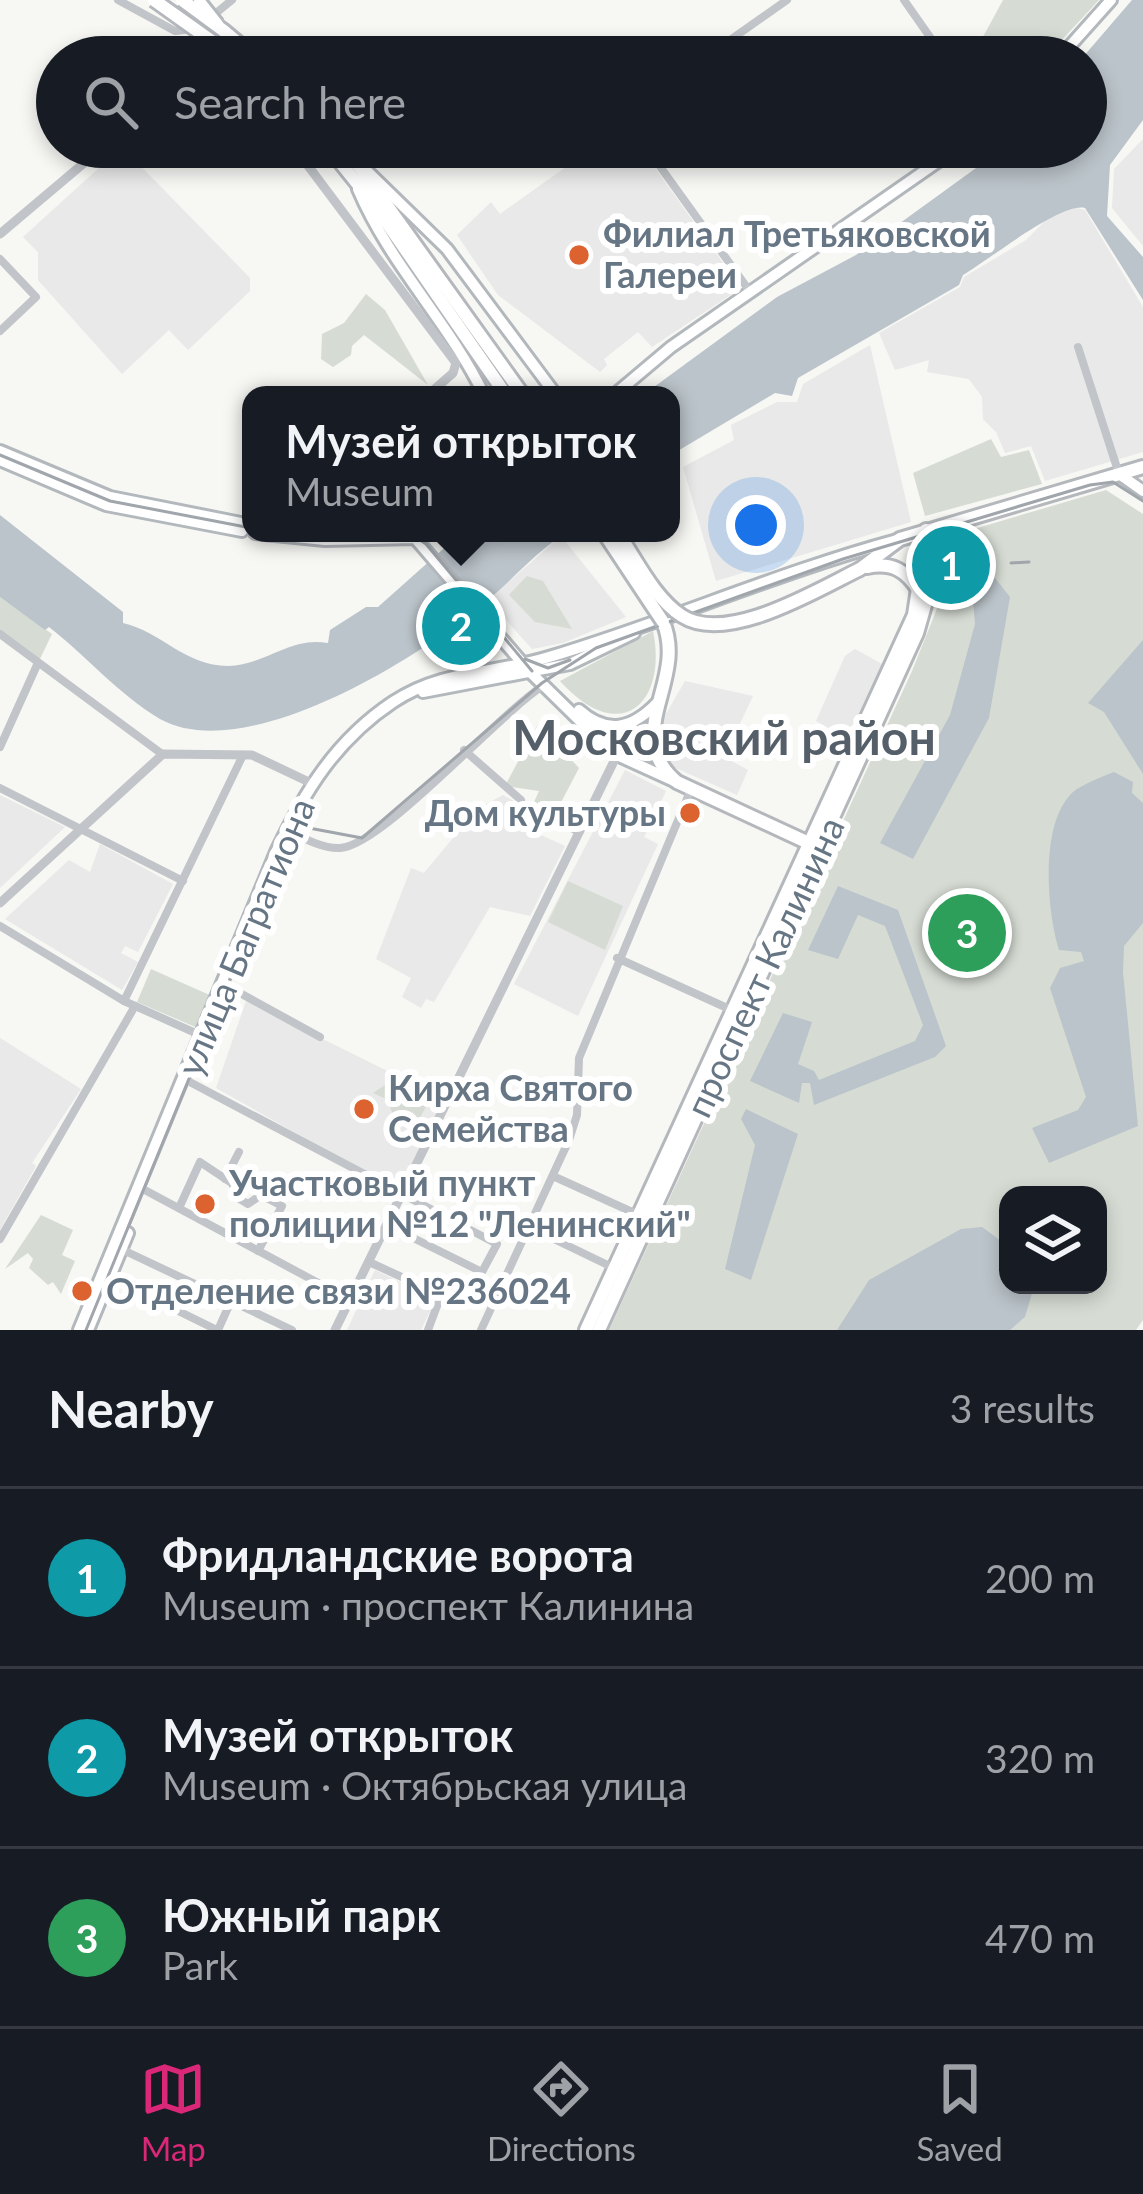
<!DOCTYPE html>
<html lang="en">
<head>
<meta charset="utf-8">
<style>
  body { margin:0; font-family:Lato,sans-serif; background:#242831; color:#f1f3f6 }
  .controls { position:absolute; right:36px; bottom:36px; display:grid; overflow:hidden; border-radius:24px; box-shadow:0 6px 18px #0003 }
  .controls button { width:108px; height:108px; display:grid; place-items:center; padding:0; border:0; border-bottom:3px solid #363941; background:#171b24; color:#f1f3f6; font:60px sans-serif }
  .you { position:absolute; left:756px; top:525px; width:42px; height:42px; margin:-30px; border:9px solid #fff; border-radius:50%; background:#1a73e8; box-shadow:0 0 0 18px #1a73e833 }
  .badge { display:grid; place-items:center; width:78px; height:78px; border-radius:50%; background:#db2777; color:#fff; font-size:39px; font-weight:700 }
  .pin { position:absolute; translate:-50% -50%; border:6px solid #fff; box-shadow:0 3px 12px #0006 }
  .popup { position:absolute; left:242px; top:386px; width:438px; height:156px; box-sizing:border-box; display:grid; place-content:center; border-radius:24px; background:#171b24; filter:drop-shadow(0 3px 9px #0005); font-size:39px; white-space:nowrap; color:#9ea1a6 }
  .popup b { font-size:45px; color:#f1f3f6 }
  .popup::after { content:''; position:absolute; left:50%; top:100%; margin-left:-24px; border:24px solid transparent; border-top-color:#171b24 }
  .list { margin:0; padding:0; list-style:none }
  h2 { display:flex; justify-content:space-between; align-items:center; height:156px; margin:0; padding:0 48px; font-size:51px }
  h2 small { font-size:39px; font-weight:400; color:#9ea1a6 }
  .list li { display:grid; grid-template-columns:78px 1fr auto; gap:36px; align-items:center; box-sizing:border-box; height:180px; padding:0 48px; border-top:3px solid #363941 }
  .list b { display:block; font-size:45px; white-space:nowrap }
  .list p { margin:0; font-size:39px; white-space:nowrap; color:#9ea1a6 }
  .list em { font-size:39px; font-style:normal; color:#9ea1a6 }
  .icon { flex:none; width:66px; height:66px; fill:none; stroke:currentColor; stroke-width:2; stroke-linecap:round; stroke-linejoin:round }
  .map { position:relative; flex:none; width:1143px; height:1330px; overflow:hidden }
  .search { position:absolute; background:#171b24; box-shadow:0 6px 18px #0003; left:36px; right:36px; top:36px; height:132px; display:flex; align-items:center; gap:30px; box-sizing:border-box; padding:0 42px; border-radius:66px; color:#9ea1a6; font-size:45px }
  .sheet { height:696px; background:#171b24 }
  nav { display:flex; justify-content:space-around; align-items:center; box-sizing:border-box; height:168px; border-top:3px solid #363941; background:#171b24; font-size:33px; color:#9ea1a6 }
  nav a { display:grid; justify-items:center; gap:6px }
  nav .on { color:#db2777 }
  .map>svg:first-child { display:block }
  .built { fill:#e8e9e8 }
  .green { fill:#d6dcd4; fill-rule:evenodd }
  .water { fill:#bbc4ca }
  .lines { fill:none; stroke-linecap:round; stroke-linejoin:round }
  .secondary-casing { stroke:#b3b8bd; stroke-width:16 }
  .primary-casing { stroke:#b4b8bc; stroke-width:18 }
  .minor { stroke:#c1c4c8; stroke-width:8 }
  .tertiary { stroke:#c1c4c8; stroke-width:9 }
  .secondary { stroke:#fff; stroke-width:10 }
  .primary { stroke:#fff; stroke-width:12 }
  .tram { stroke:#a0a6ac; stroke-width:3 }
  .secondary-bridge-casing { stroke:#b3b8bd; stroke-width:16; stroke-linecap:butt }
  .primary-bridge-casing { stroke:#b4b8bc; stroke-width:18; stroke-linecap:butt }
  .secondary-bridge { stroke:#fff; stroke-width:10 }
  .primary-bridge { stroke:#fff; stroke-width:12 }
  .poi-dot { fill:#dc6230; stroke:#fff; stroke-width:4.5 }
  .labels { text-anchor:middle; stroke-width:12; stroke-linejoin:round; paint-order:stroke }
  .poi-label { font-size:36px; font-weight:bold; fill:#677684; stroke:#fff; text-anchor:start }
  .street-label { font-size:36px; fill:#677684; stroke:#fff }
  .district-label { font-size:48px; font-weight:bold; fill:#555f69; stroke:#fff }
</style>
</head>
<body>
<div class="map">
<svg width="1143" height="1330" viewBox="0 0 1143 1330">
  <rect width="100%" height="100%" fill="#f7f7f4"/>
  <!-- built -->
  <g class="built">
    <path d="M 1143,139 L 1143,246 L 1112,208 L 1114,169 Z"/>
    <path d="M 122,147 L 250,278 L 250,291 L 188,350 L 169,330 L 122,374 L 38,280 L 38,252 L 23,237 Z"/>
    <path d="M 594,147 L 640,147 L 741,288 L 652,347 L 638,332 L 604,359 L 607,365 L 600,372 L 498,295 L 457,235 L 491,202 L 500,214 Z"/>
    <path d="M 1076,208 L 1085,210 L 1143,307 L 1143,452 L 1045,481 L 1031,446 L 1005,453 L 996,432 L 983,419 L 982,397 L 969,379 L 927,372 L 929,360 L 895,370 L 879,333 L 960,287 L 964,277 L 1026,240 L 1050,216 Z"/>
    <path d="M 870,345 L 911,522 L 716,581 L 683,467 L 734,440 L 731,425 L 777,402 L 797,402 L 803,384 Z"/>
    <path d="M 561,536 L 626,617 L 563,643 L 532,649 L 488,600 Z"/>
    <path d="M 855,649 L 882,664 L 847,739 L 816,721 L 845,656 Z"/>
    <path d="M 685,681 L 753,696 L 724,757 L 748,770 L 737,795 L 671,766 L 661,754 L 663,719 Z"/>
    <path d="M 625,770 L 666,791 L 644,837 L 658,844 L 578,1016 L 514,984 Z"/>
    <path d="M 0,795 L 65,827 L 0,888 Z"/>
    <path d="M 503,795 L 548,820 L 541,835 L 565,846 L 530,916 L 490,907 L 434,1002 L 426,999 L 421,1008 L 402,997 L 411,978 L 376,959 L 411,868 L 424,873 L 477,809 Z"/>
    <path d="M 100,844 L 173,884 L 138,952 L 125,946 L 121,953 L 138,962 L 122,990 L 5,919 L 69,860 L 90,872 Z"/>
    <path d="M 246,1001 L 446,1100 L 397,1190 L 216,1088 Z"/>
    <path d="M 0,1038 L 81,1089 L 32,1163 L 36,1166 L 0,1230 Z"/>
    <path d="M 375,1270 L 436,1299 L 421,1330 L 347,1330 Z"/>
  </g>
  <!-- green -->
  <g class="green">
    <path d="M 1003,0 L 1099,0 L 1046,57 L 972,57 Z"/>
    <path d="M 366,294 L 385,310 L 428,385 L 364,335 L 352,346 L 351,355 L 333,367 L 321,359 L 322,334 L 344,323 Z"/>
    <path d="M 991,439 L 1001,457 L 1029,450 L 1042,484 L 925,516 L 913,473 Z"/>
    <path d="M 1106,490 L 1143,514 L 1143,1320 L 1136,1330 L 609,1330 L 912,671 L 946,586 L 944,547 L 957,534 ZM 1008,1195 L 1098,1195 L 1098,1285 L 1008,1285 Z"/>
    <path d="M 527,576 L 543,581 L 572,629 L 535,622 L 509,595 Z"/>
    <path d="M 0,597 L 52,634 L 37,665 L 0,634 Z"/>
    <path d="M 653,631 C 668,703 620,748 560,681 Z"/>
    <path d="M 538,724 L 579,768 L 555,814 L 534,802 L 539,791 L 505,786 Z"/>
    <path d="M 568,881 L 623,906 L 605,950 L 548,922 Z"/>
    <path d="M 151,969 L 214,997 L 200,1029 L 137,1002 Z"/>
    <path d="M 394,1079 L 430,1100 L 419,1119 L 429,1126 L 424,1135 L 395,1122 L 388,1100 L 373,1093 Z"/>
    <path d="M 41,1215 L 73,1230 L 62,1255 L 75,1261 L 61,1294 L 53,1282 L 48,1285 L 29,1268 L 33,1259 L 28,1253 L 5,1269 Z"/>
  </g>
  <!-- water -->
  <g class="water">
    <path d="M 1132,0 L 1143,0 L 1143,120 L 1110,165 L 1107,216 L 1143,257 L 1143,300 L 1085,208 C 1061,202 990,259 963,275 L 959,285 L 798,378 L 792,396 L 775,393 L 671,455 L 671,395 L 643,395 L 777,297 L 856,255 L 1005,147 L 1086,147 L 1083,57 Z"/>
    <path d="M 0,515 L 123,612 L 123,623 C 162,632 185,666 228,666 C 266,665 290,636 328,643 L 330,630 L 366,607 L 378,607 L 461,533 L 567,533 C 546,544 522,569 506,584 C 441,646 250,769 160,719 C 119,695 82,652 49,627 L 45,630 L 0,597 Z"/>
    <path d="M 984,564 L 1010,597 L 989,718 L 913,859 L 880,843 L 950,715 L 975,624 L 970,565 Z"/>
    <path d="M 1143,640 L 1143,774 L 1104,712 L 1088,703 Z"/>
    <path d="M 1114,772 L 1133,782 L 1132,793 L 1143,803 L 1143,923 L 1124,946 L 1123,972 L 1138,1126 L 1049,1163 L 1032,1128 L 1078,1110 L 1086,1097 L 1050,988 L 1060,968 L 1084,961 L 1081,952 L 1059,950 C 1047,912 1039,823 1073,792 C 1081,785 1101,777 1114,772 Z"/>
    <path d="M 838,886 L 898,910 L 946,1046 L 935,1057 L 814,1105 L 810,1083 L 802,1083 L 799,1103 L 750,1081 L 783,1013 L 812,1022 L 798,1064 L 814,1071 L 819,1080 L 915,1041 L 923,1025 L 885,926 L 858,915 L 838,959 L 808,950 Z"/>
    <path d="M 746,1109 L 798,1134 L 751,1280 L 725,1269 L 755,1145 L 741,1119 Z"/>
    <path d="M 982,1227 L 1008,1246 L 1008,1285 L 1033,1290 L 1025,1317 L 1010,1330 L 837,1330 L 869,1280 L 961,1229 Z"/>
  </g>
  <g class="lines">
    <!-- secondary casing -->
    <g class="secondary-casing">
      <g id="secondary">
        <path d="M 1060,57 L 1111,0"/>
        <path d="M 365,169 L 447,249 L 556,395"/>
        <path d="M 358,189 C 390,265 449,322 484,395"/>
        <path d="M 614,395 L 671,347 L 959,147"/>
        <path d="M 0,451 L 110,497 L 251,525"/>
        <path d="M 0,460 L 106,505 L 242,531"/>
        <path d="M 1119,474 L 1143,491"/>
        <path d="M 255,533 L 325,540 L 415,538 L 530,672 L 579,720 L 617,755 L 674,781"/>
        <path d="M 423,692 L 570,664 L 634,633"/>
        <path d="M 579,710 C 607,735 632,729 657,703"/>
        <path d="M 79,1330 L 276,852 C 304,792 336,740 393,702 C 443,669 494,674 549,657 C 666,622 779,572 897,540"/>
        <path d="M 88,1330 L 128,1233"/>
      </g>
    </g>
    <!-- primary casing -->
    <g class="primary-casing">
      <g id="primary">
        <path d="M 224,31 L 255,57"/>
        <path d="M 328,147 L 376,207 L 506,395"/>
        <path d="M 345,147 L 523,395"/>
        <path d="M 867,567 C 892,562 906,570 919,591"/>
        <path d="M 860,569 L 900,539 L 1143,467"/>
        <path d="M 663,622 C 688,681 620,734 677,782 L 813,845"/>
        <path d="M 586,1330 L 914,615 L 919,582"/>
        <path d="M 599,1330 L 917,633 L 927,598 L 926,530"/>
      </g>
    </g>
    <!-- minor -->
    <g class="minor">
      <path d="M 118,0 L 175,31 L 193,29"/>
      <path d="M 904,0 L 944,57"/>
      <path d="M 210,18 L 232,0"/>
      <path d="M 706,57 L 787,0"/>
      <path d="M 646,147 L 751,293"/>
      <path d="M 0,259 L 36,297 L 0,331"/>
      <path d="M 1078,347 L 1119,474"/>
      <path d="M 0,634 L 162,754"/>
      <path d="M 0,747 L 37,665"/>
      <path d="M 464,750 L 521,800"/>
      <path d="M 0,788 L 183,881"/>
      <path d="M 532,807 L 579,832"/>
      <path d="M 287,830 C 301,837 323,849 340,848 C 382,846 495,717 544,685"/>
      <path d="M 0,926 L 124,1001 L 209,1039"/>
      <path d="M 617,958 L 736,1012"/>
      <path d="M 229,987 L 320,1037"/>
      <path d="M 124,1001 L 243,755"/>
      <path d="M 186,1080 L 497,1244 L 482,1272 L 387,1225"/>
      <path d="M 427,1096 L 444,1106"/>
      <path d="M 555,1177 L 641,1216"/>
      <path d="M 225,1179 L 239,1152"/>
      <path d="M 141,1188 L 350,1300"/>
      <path d="M 179,1208 L 200,1162 L 233,1184 L 233,1195 L 248,1204 L 261,1195 L 282,1206 L 258,1251"/>
      <path d="M 531,1228 L 614,1268"/>
      <path d="M 0,1239 L 135,1006"/>
      <path d="M 121,1249 L 292,1330"/>
      <path d="M 369,1262 L 441,1295 L 428,1330"/>
      <path d="M 156,1300 L 217,1330"/>
      <path d="M 218,1330 L 231,1301"/>
      <path d="M 481,1330 L 569,1140 L 577,1115 L 579,1058 L 691,789"/>
    </g>
    <!-- tertiary -->
    <g class="tertiary">
      <path d="M 294,147 L 456,363 L 453,373 L 428,395"/>
      <path d="M 0,234 L 103,147"/>
      <path d="M 0,903 L 163,754 L 252,755 L 311,783"/>
      <path d="M 335,1330 L 617,755"/>
    </g>
    <!-- secondary -->
    <use href="#secondary" class="secondary"/>
    <!-- primary -->
    <use href="#primary" class="primary"/>
    <!-- tram -->
    <g class="tram">
      <path d="M 0,455 L 110,501 L 251,528"/>
      <path d="M 282,533 L 374,533"/>
      <path d="M 410,533 L 426,544 L 532,671"/>
      <path d="M 1011,563 L 1029,562"/>
      <path d="M 525,659 L 548,668 L 570,660"/>
      <path d="M 86,1330 L 293,825 L 362,838 L 542,683 L 596,648 L 843,559 L 1090,485 L 1113,482 L 1143,501"/>
    </g>
    <!-- secondary-bridge casing -->
    <g class="secondary-bridge-casing">
      <path id="secondary-bridge" d="M 199,0 L 218,24"/>
    </g>
    <!-- primary-bridge casing -->
    <g class="primary-bridge-casing">
      <g id="primary-bridge">
        <path d="M 154,0 L 234,57"/>
        <path d="M 182,0 L 224,31"/>
        <path d="M 604,533 L 663,622"/>
        <path d="M 618,533 C 636,559 654,598 682,616 C 727,645 817,590 860,569"/>
      </g>
    </g>
    <!-- secondary-bridge -->
    <use href="#secondary-bridge" class="secondary-bridge"/>
    <!-- primary-bridge -->
    <use href="#primary-bridge" class="primary-bridge"/>
  </g>
  <!-- markers -->
  <g class="poi-dot">
    <circle cx="579" cy="255" r="12"/>
    <circle cx="690" cy="813" r="12"/>
    <circle cx="364" cy="1109" r="12"/>
    <circle cx="205" cy="1204" r="12"/>
    <circle cx="82" cy="1291" r="12"/>
  </g>
  <g class="labels">
    <!-- poi labels -->
    <g class="poi-label">
      <text x="603" y="247">Филиал Третьяковской<tspan x="603" dy="41">Галереи</tspan></text>
      <text x="666" y="826" text-anchor="end">Дом культуры</text>
      <text x="388" y="1101">Кирха Святого<tspan x="388" dy="41">Семейства</tspan></text>
      <text x="229" y="1196">Участковый пункт<tspan x="229" dy="41">полиции №12 "Ленинский"</tspan></text>
      <text x="106" y="1304">Отделение связи №236024</text>
    </g>
    <!-- street labels -->
    <g class="street-label">
      <text transform="translate(246 937) rotate(-67)" y="13">улица Багратиона</text>
      <text transform="translate(765 967) rotate(-65)" y="13">проспект Калинина</text>
    </g>
    <!-- district labels -->
    <g class="district-label">
      <text x="724" y="755">Московский район</text>
    </g>
  </g>
</svg>
<div class="controls">
<button><svg class="icon" aria-label="layers" viewBox="0 0 24 24"><path d="M12 4l9 5-9 5-9-5zM3 14l9 5 9-5"/></svg></button>
</div>
<div class="you"></div>
<div class="pin badge" style="left:951px;top:565px;background:#0f9aa8">1</div>
<div class="pin badge" style="left:461px;top:626px;background:#0f9aa8">2</div>
<div class="popup"><b>Музей открыток</b>Museum</div>
<div class="pin badge" style="left:967px;top:933px;background:#2e9e5b">3</div>
<div class="search"><svg class="icon" aria-label="search" viewBox="0 0 24 24"><circle cx="10" cy="10" r="6"/><path d="M15 15l6 6"/></svg>Search here</div>
</div>
<section class="sheet">
<h2>Nearby<small>3 results</small></h2>
<ul class="list">
<li><span class="badge" style="background:#0f9aa8">1</span><div><b>Фридландские ворота</b><p>Museum · проспект Калинина</p></div><em>200 m</em></li>
<li><span class="badge" style="background:#0f9aa8">2</span><div><b>Музей открыток</b><p>Museum · Октябрьская улица</p></div><em>320 m</em></li>
<li><span class="badge" style="background:#2e9e5b">3</span><div><b>Южный парк</b><p>Park</p></div><em>470 m</em></li>
</ul>
</section>
<nav>
<a class="on"><svg class="icon" aria-label="map" viewBox="0 0 24 24"><path d="M3 6l6-2 6 2 6-2v14l-6 2-6-2-6 2zM9 4v14M15 6v14"/></svg>Map</a>
<a><svg class="icon" aria-label="directions" viewBox="0 0 24 24"><path d="M12 3l9 9-9 9-9-9zM9 14v-3h6M13 9l2 2-2 2"/></svg>Directions</a>
<a><svg class="icon" aria-label="saved" viewBox="0 0 24 24"><path d="M7 4h10v16l-5-4-5 4z"/></svg>Saved</a>
</nav>
</body>
</html>
